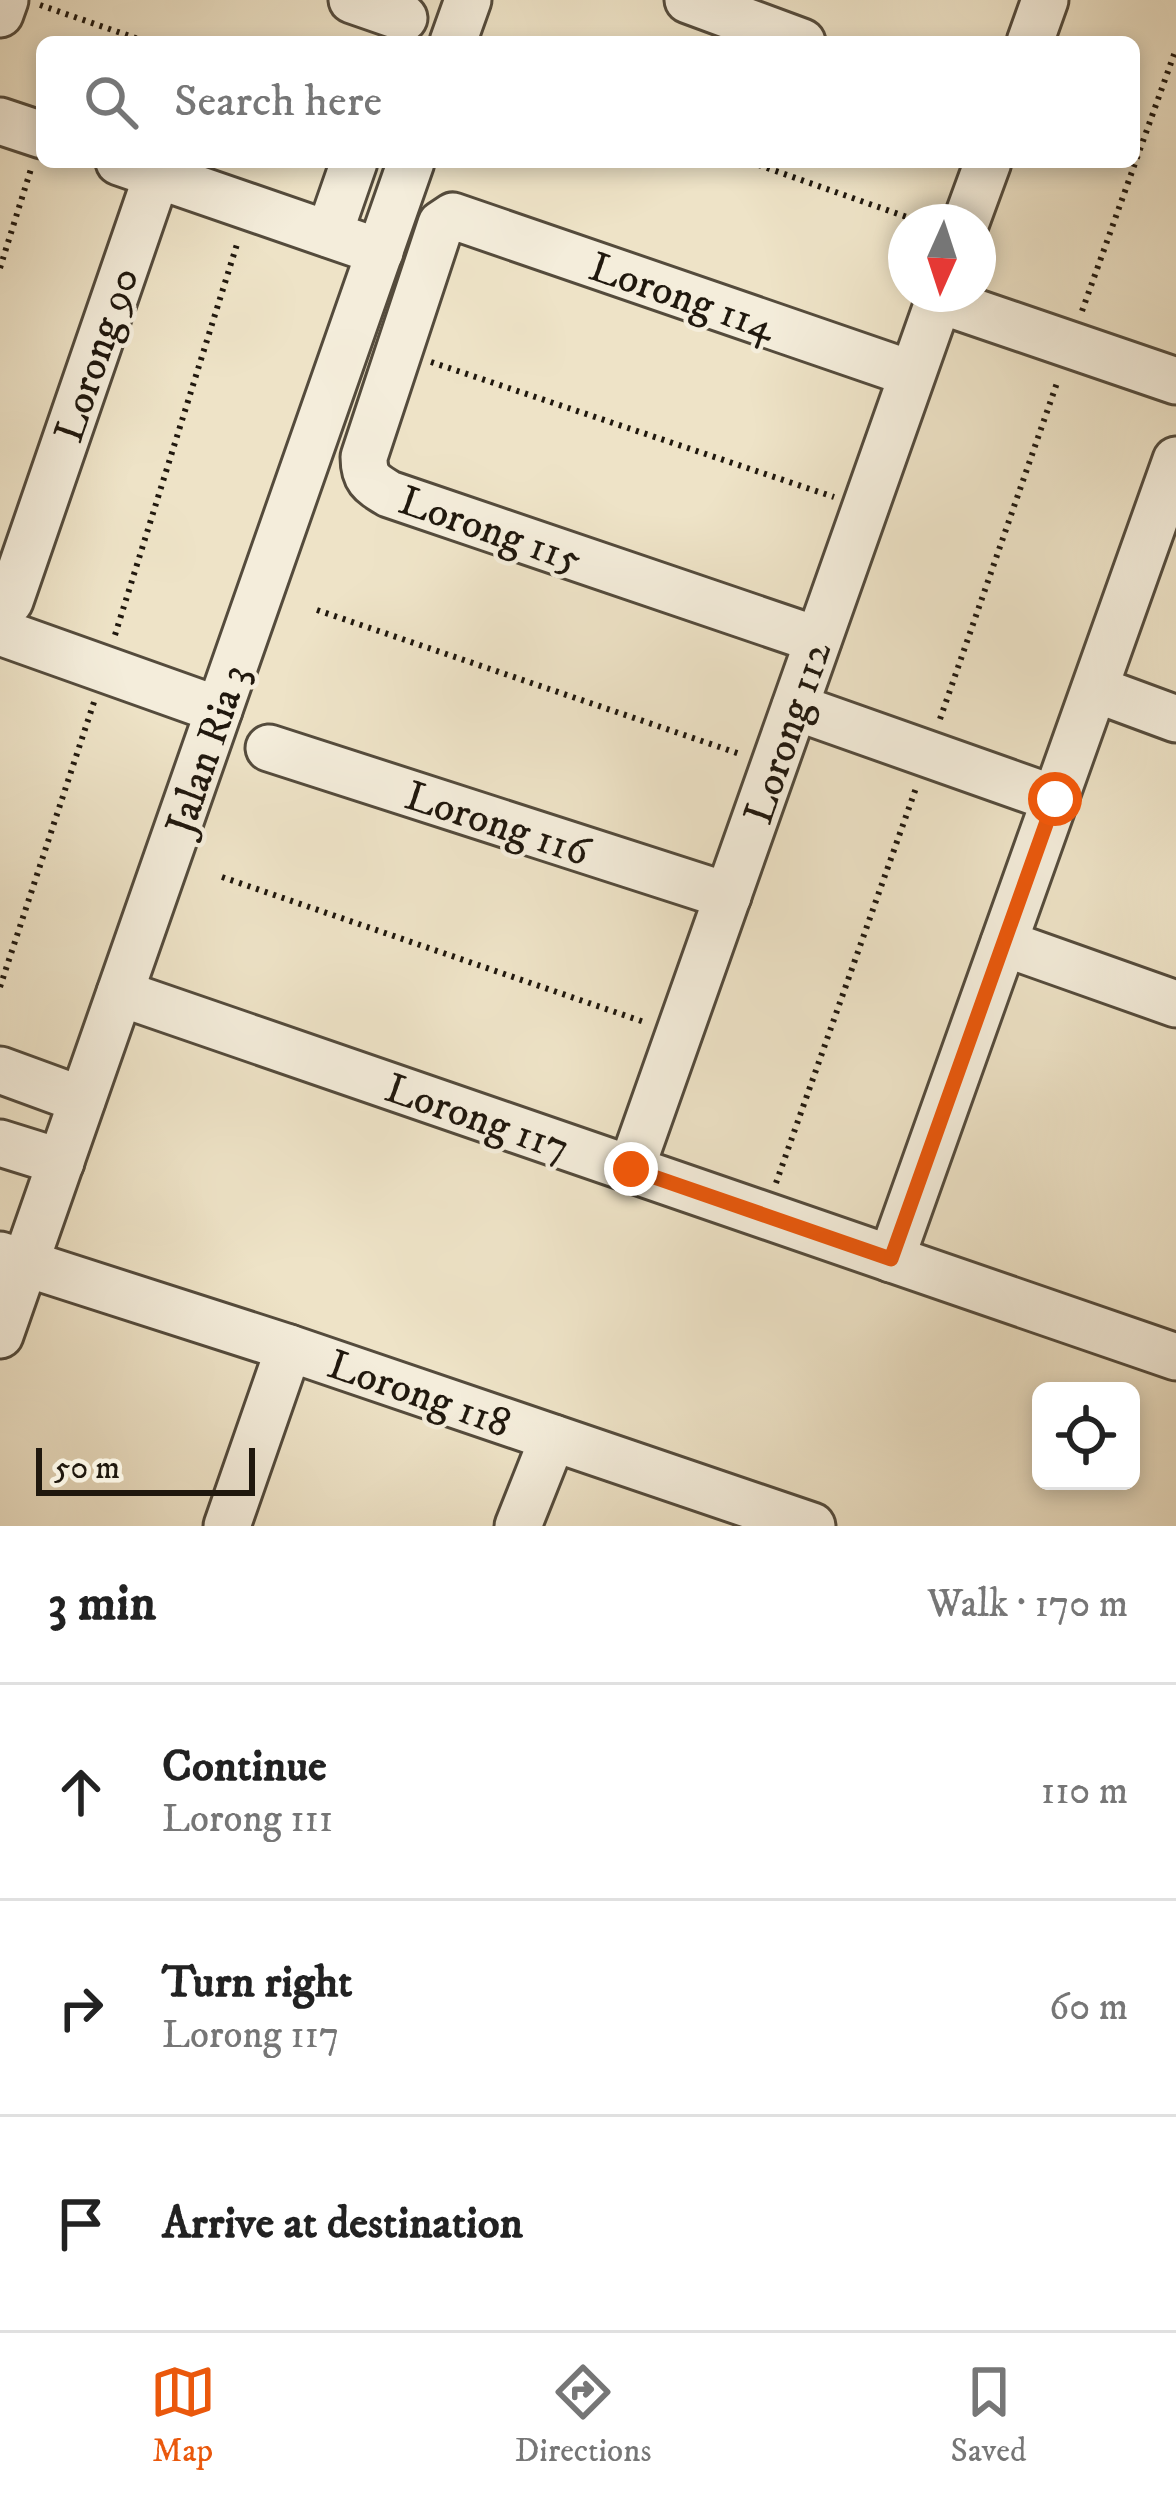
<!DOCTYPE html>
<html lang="en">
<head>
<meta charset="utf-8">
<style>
  body { margin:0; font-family:"IM FELL DW Pica",serif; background:#f2f2f2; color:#222 }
  .controls { position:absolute; right:36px; bottom:36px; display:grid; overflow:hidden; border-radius:18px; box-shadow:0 6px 18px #0003 }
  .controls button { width:108px; height:108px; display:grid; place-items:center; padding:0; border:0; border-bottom:3px solid #e0e0e0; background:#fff; color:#222; font:60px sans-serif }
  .compass { position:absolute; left:888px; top:204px; width:108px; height:108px; border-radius:50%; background:#fff; box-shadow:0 6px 18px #0003; rotate:183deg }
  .scale { position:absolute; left:36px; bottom:30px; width:219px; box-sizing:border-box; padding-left:12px; border:6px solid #20180e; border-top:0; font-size:33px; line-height:42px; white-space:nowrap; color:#20180e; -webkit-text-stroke:9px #f4eddb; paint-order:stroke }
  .stop { position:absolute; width:36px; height:36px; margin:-27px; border:9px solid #ea580c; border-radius:50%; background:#fff }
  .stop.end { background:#ea580c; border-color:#fff; box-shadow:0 3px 12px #0008 }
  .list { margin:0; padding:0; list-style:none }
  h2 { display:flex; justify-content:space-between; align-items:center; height:156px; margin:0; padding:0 48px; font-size:51px }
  h2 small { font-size:39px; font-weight:400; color:#767676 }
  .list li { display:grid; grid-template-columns:78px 1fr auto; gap:36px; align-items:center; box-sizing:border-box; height:216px; padding:0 48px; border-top:3px solid #e0e0e0 }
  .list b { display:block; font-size:45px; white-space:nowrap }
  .list p { margin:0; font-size:39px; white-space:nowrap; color:#767676 }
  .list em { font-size:39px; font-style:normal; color:#767676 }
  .icon { flex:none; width:66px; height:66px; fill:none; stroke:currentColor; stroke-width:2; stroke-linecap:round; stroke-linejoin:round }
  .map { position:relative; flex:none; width:1176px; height:1526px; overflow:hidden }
  .search { position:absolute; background:#fff; box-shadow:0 6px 18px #0003; left:36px; right:36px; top:36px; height:132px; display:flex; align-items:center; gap:30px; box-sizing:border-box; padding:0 42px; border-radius:18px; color:#767676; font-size:45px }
  .sheet { height:804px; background:#fff }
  nav { display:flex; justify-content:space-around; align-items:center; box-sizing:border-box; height:168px; border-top:3px solid #e0e0e0; background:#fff; font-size:33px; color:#767676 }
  nav a { display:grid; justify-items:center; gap:6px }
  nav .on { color:#ea580c }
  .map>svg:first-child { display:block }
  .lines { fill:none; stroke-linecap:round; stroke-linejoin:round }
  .minor-casing { stroke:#544b3c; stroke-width:51 }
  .path { stroke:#20180e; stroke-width:6; stroke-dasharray:3 6; stroke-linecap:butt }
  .minor { stroke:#f4eddb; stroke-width:45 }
  .route { stroke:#ea580c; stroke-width:15 }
  .labels { text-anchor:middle; stroke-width:9; stroke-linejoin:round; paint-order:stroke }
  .street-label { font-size:42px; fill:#20180e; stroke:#f4eddb }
</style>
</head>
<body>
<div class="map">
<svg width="1176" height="1526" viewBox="0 0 1176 1526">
  <rect width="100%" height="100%" fill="#eee3c7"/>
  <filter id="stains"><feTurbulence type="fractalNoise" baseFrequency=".00167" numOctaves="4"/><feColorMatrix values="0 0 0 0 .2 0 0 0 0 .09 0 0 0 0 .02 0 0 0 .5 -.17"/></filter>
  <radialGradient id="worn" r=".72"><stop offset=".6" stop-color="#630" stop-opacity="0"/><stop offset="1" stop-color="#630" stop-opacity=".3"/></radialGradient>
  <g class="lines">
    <!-- minor casing -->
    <g class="minor-casing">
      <g id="minor">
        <path d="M 352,0 L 404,18"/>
        <path d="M 688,0 L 802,42"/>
        <path d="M 0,14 L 5,0"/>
        <path d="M 453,42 L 468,0"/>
        <path d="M 1030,42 L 1045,0"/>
        <path d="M 0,121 L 42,135"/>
        <path d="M 119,162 L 380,252"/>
        <path d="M 966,222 L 988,162"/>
        <path d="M 329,234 L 354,162"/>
        <path d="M 939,300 L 1176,381"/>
        <path d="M 10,601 L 157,175"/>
        <path d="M 0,632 L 219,710"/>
        <path d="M 818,640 L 389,494 C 371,483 364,479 364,457 L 441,224 L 453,216 L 912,374"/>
        <path d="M 1095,689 L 1176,719"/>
        <path d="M 795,707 L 1055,799"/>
        <path d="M 269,748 L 728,896"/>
        <path d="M 1004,943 L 1176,1004"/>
        <path d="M 120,993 L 1176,1357"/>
        <path d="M 0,1070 L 82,1100"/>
        <path d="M 0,1143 L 61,1162"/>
        <path d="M 631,1169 L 941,294"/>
        <path d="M 0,1255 L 289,1348 L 812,1526"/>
        <path d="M 891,1259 L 1176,460"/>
        <path d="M 0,1335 L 411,162"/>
        <path d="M 227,1526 L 289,1348"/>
        <path d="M 518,1526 L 553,1438"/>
      </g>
    </g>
    <!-- path -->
    <g class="path">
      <path d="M 40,5 L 147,42"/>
      <path d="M 750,162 L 921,222"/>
      <path d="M 0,268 L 31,169"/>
      <path d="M 1082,311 L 1176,49"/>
      <path d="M 431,362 L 834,497"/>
      <path d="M 317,610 L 740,754"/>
      <path d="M 115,635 L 238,241"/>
      <path d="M 940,719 L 1058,380"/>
      <path d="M 222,877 L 647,1023"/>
      <path d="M 0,987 L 95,699"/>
      <path d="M 776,1183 L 916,788"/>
    </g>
    <!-- minor -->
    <use href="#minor" class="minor"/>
  </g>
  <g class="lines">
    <!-- route -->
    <path class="route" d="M 631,1169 L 891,1259 L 1055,799"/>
  </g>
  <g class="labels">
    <!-- street labels -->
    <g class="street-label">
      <text transform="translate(683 295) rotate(19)" y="15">Lorong 114</text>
      <text transform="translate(95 354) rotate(-71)" y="15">Lorong 90</text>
      <text transform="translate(491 528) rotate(19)" y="15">Lorong 115</text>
      <text transform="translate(786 732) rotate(-71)" y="15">Lorong 112</text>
      <text transform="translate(206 749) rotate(-71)" y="15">Jalan Ria 3</text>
      <text transform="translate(498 822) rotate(18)" y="15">Lorong 116</text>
      <text transform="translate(478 1116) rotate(19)" y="15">Lorong 117</text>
      <text transform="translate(420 1392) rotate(19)" y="15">Lorong 118</text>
    </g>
  </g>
  <rect width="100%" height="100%" filter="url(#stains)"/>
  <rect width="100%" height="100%" fill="url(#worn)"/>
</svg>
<div class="controls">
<button><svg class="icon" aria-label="locate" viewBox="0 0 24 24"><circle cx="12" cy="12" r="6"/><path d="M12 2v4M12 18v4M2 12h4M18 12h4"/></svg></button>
</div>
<svg class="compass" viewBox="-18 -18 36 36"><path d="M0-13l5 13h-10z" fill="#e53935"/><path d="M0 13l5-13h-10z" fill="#767676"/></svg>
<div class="scale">50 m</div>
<div class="stop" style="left:1055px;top:799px"></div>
<div class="stop end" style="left:631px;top:1169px"></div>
<div class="search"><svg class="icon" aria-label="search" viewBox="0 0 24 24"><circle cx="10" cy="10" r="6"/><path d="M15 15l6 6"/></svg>Search here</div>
</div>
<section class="sheet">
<h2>3 min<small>Walk · 170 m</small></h2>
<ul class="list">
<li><svg class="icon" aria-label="ahead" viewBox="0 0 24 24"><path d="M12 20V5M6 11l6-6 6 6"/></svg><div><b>Continue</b><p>Lorong 111</p></div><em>110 m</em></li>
<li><svg class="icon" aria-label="right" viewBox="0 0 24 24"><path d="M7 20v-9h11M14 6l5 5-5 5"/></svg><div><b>Turn right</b><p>Lorong 117</p></div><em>60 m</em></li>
<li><svg class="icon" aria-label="arrive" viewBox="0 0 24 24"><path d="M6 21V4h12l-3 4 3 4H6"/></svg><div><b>Arrive at destination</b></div></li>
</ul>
</section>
<nav>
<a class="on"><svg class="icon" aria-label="map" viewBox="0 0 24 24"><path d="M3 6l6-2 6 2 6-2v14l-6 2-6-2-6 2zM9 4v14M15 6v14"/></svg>Map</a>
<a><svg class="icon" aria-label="directions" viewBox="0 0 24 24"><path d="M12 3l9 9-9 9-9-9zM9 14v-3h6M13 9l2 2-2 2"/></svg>Directions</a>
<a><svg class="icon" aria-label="saved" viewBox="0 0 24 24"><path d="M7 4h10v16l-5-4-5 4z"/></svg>Saved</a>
</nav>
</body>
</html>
